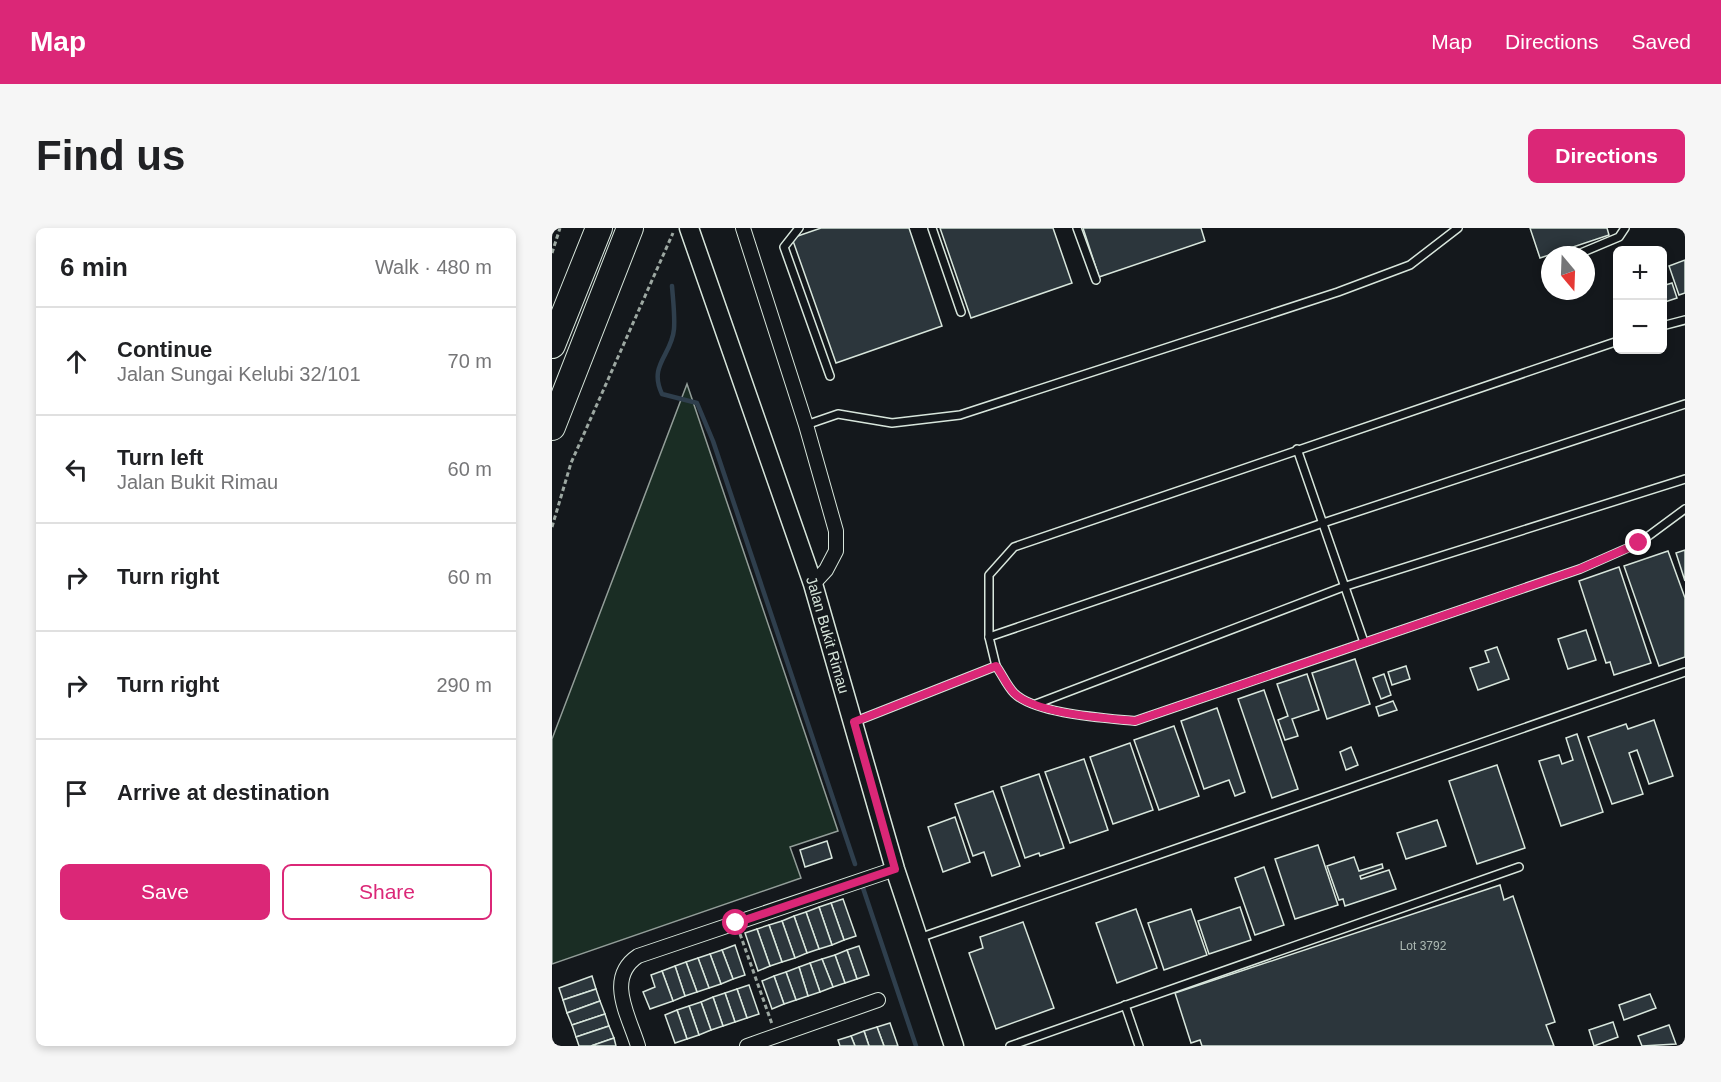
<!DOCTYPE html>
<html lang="en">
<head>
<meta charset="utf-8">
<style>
  body { margin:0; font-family:Helvetica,sans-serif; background:#f6f6f6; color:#202124 }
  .controls { position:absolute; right:18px; top:18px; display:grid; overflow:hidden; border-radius:9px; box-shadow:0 3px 9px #0003 }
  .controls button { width:54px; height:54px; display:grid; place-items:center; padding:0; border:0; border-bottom:2px solid #e0e0e0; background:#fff; color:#202124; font:30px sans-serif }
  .compass { position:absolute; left:989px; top:18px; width:54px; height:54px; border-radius:50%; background:#fff; box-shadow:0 3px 9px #0003; rotate:161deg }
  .stop { position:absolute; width:18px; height:18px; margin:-14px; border:4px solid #db2777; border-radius:50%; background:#fff }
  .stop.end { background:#db2777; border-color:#fff; box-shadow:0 2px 6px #0008 }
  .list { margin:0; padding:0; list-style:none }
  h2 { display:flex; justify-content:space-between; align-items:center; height:78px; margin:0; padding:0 24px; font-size:26px }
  h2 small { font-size:20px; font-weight:400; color:#757577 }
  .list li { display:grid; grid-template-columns:39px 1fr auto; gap:18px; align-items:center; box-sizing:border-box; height:108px; padding:0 24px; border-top:2px solid #e0e0e0 }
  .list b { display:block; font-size:22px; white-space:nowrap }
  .list p { margin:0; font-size:20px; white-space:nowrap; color:#757577 }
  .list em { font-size:20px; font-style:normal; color:#757577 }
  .actions { display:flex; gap:12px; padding:18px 24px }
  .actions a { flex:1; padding:14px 0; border:2px solid #db2777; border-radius:9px; text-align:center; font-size:21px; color:#db2777 }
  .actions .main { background:#db2777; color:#fff }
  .icon { flex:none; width:33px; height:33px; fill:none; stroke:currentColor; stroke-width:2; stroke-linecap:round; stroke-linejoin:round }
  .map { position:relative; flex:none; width:1133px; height:818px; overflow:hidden; border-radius:9px }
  header { display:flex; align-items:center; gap:36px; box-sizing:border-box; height:84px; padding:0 30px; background:#db2777; color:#fff }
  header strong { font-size:28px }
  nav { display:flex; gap:33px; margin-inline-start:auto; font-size:21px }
  .intro { display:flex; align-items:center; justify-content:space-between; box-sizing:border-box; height:144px; padding:0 36px }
  h1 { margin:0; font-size:42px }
  .button { padding:15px 27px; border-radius:9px; background:#db2777; color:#fff; font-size:21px; font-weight:700 }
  main { display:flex; gap:36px; padding:0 36px }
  aside { flex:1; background:#fff; border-radius:9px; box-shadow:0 3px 9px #0003 }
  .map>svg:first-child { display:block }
  .green { fill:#1a2d24; stroke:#939e99; stroke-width:1.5 }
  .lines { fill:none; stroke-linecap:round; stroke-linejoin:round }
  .stream { stroke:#2f3f4d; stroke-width:4.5 }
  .building { fill:#2c363c; stroke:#d8e6dc; stroke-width:1.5 }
  .service-casing { stroke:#d8e6dc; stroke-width:10 }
  .minor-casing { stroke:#d8e6dc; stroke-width:16 }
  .tertiary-casing { stroke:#d8e6dc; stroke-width:21 }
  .motorway-casing { stroke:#d8e6dc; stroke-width:28 }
  .path { stroke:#9da8a2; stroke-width:3; stroke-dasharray:4.5 3; stroke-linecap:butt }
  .service { stroke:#14181c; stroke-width:7 }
  .minor { stroke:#14181c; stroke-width:14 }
  .tertiary { stroke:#14181c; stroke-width:18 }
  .motorway { stroke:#14181c; stroke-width:26 }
  .route { stroke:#db2777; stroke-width:8 }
  .labels { text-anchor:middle; stroke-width:4.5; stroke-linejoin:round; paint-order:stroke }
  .number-label { font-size:12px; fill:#adbab4 }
  .street-label { font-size:15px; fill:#d8e6dc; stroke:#14181c }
</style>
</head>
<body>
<header>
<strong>Map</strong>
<nav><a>Map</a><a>Directions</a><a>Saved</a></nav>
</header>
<div class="intro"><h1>Find us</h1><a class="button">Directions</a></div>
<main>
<aside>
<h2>6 min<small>Walk · 480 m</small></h2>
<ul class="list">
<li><svg class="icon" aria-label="ahead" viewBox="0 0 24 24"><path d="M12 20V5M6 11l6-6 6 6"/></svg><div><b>Continue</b><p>Jalan Sungai Kelubi 32/101</p></div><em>70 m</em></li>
<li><svg class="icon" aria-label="left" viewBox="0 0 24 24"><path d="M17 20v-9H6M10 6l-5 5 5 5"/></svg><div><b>Turn left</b><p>Jalan Bukit Rimau</p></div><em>60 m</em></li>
<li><svg class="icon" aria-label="right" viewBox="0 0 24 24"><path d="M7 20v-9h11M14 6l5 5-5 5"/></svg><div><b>Turn right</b></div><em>60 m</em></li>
<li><svg class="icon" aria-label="right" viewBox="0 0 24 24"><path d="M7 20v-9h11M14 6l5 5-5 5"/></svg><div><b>Turn right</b></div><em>290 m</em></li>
<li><svg class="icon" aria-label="arrive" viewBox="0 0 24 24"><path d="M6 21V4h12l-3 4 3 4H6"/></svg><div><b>Arrive at destination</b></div></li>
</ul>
<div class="actions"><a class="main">Save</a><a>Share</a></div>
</aside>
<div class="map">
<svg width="1133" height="818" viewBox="0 0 1133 818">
  <rect width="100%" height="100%" fill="#14181c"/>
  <!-- green -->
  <path class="green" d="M 135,156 L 286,603 L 238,619 L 249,650 L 0,736 L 0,511 Z"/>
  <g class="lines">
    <!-- stream -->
    <g class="stream">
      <path d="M 120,58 C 121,72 123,87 122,101 C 120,127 96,137 110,166 L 145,175 L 161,213 L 303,636"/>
      <path d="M 311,660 L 364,818"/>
    </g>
  </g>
  <!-- building -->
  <g class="building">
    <path d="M 269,0 L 357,0 L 390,98 L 284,135 L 240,10 Z"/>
    <path d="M 388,0 L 501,0 L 520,55 L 419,90 Z"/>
    <path d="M 531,0 L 649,0 L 653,13 L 547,49 Z"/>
    <path d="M 978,0 L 1055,0 L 1057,7 L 988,30 Z"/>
    <path d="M 1133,32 L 1133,65 L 1127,67 L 1117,38 Z"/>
    <path d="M 1120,55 L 1125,70 L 1110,75 L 1110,58 Z"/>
    <path d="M 1133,322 L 1133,353 L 1124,325 Z"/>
    <path d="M 1116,323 L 1133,370 L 1133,429 L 1107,438 L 1072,338 Z"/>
    <path d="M 1067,339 L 1099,435 L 1062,447 L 1058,434 L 1054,435 L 1027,353 Z"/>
    <path d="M 1034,402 L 1044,432 L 1016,441 L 1006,411 Z"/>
    <path d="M 945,419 L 957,451 L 926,462 L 918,440 L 937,434 L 933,423 Z"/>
    <path d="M 803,431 L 818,476 L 775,491 L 760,445 Z"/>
    <path d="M 854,438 L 858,451 L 840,457 L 836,444 Z"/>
    <path d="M 755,446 L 767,482 L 740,491 L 746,508 L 733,512 L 726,492 L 736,488 L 725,456 Z"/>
    <path d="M 832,446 L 839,467 L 829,471 L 821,450 Z"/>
    <path d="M 712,462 L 746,561 L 720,570 L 686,471 Z"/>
    <path d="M 841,473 L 845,482 L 827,488 L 824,479 Z"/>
    <path d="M 665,480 L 693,564 L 683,568 L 677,552 L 652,561 L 629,493 Z"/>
    <path d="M 1102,492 L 1121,548 L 1097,556 L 1085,522 L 1077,525 L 1091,566 L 1060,576 L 1036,509 L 1074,496 L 1076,501 Z"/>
    <path d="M 622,498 L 647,568 L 607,582 L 582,512 Z"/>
    <path d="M 1025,506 L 1051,584 L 1009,598 L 987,533 L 1007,527 L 1010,536 L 1021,532 L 1014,510 Z"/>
    <path d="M 578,515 L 601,582 L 561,596 L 538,529 Z"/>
    <path d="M 799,519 L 806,537 L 794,542 L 788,524 Z"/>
    <path d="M 532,531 L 556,602 L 518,615 L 493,544 Z"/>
    <path d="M 945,537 L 973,620 L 925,636 L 897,553 Z"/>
    <path d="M 487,546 L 512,620 L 488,628 L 487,625 L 473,630 L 449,559 Z"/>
    <path d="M 441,563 L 468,638 L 440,648 L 432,624 L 421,628 L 403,576 Z"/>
    <path d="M 403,589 L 418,634 L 391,644 L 376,599 Z"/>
    <path d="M 885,592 L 894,618 L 854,631 L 845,605 Z"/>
    <path d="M 275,613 L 280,630 L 253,639 L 248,622 Z"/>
    <path d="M 766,617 L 786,677 L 743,691 L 723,631 Z"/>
    <path d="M 802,629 L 807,643 L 830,636 L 831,640 L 808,648 L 809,651 L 837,642 L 844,661 L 793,678 L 791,671 L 787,672 L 775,638 Z"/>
    <path d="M 712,639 L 732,697 L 703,707 L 683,650 Z"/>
    <path d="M 948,657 L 952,672 L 961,668 L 1003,794 L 994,797 L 1002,818 L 650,818 L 648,812 L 639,815 L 623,765 Z"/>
    <path d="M 291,671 L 304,708 L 292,712 L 279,675 Z"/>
    <path d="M 279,675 L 292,712 L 280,717 L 267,679 Z"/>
    <path d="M 267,679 L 280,717 L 267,721 L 254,684 Z"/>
    <path d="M 688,679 L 699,712 L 657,726 L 646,693 Z"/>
    <path d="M 584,681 L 605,740 L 565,755 L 544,695 Z"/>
    <path d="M 639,681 L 655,727 L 612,742 L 596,695 Z"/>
    <path d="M 254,684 L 267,721 L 255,725 L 242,688 Z"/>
    <path d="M 242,688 L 255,725 L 243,730 L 230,693 Z"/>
    <path d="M 230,693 L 243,730 L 230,734 L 217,697 Z"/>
    <path d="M 471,694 L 502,780 L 444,801 L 417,725 L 431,720 L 428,709 Z"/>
    <path d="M 217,697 L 230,734 L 218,738 L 205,701 Z"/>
    <path d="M 205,701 L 218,738 L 206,743 L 193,705 Z"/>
    <path d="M 183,717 L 193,747 L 181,751 L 170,722 Z"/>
    <path d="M 307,718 L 317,747 L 305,751 L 295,722 Z"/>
    <path d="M 170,722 L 181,751 L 169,756 L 158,726 Z"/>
    <path d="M 295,722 L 305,751 L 293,755 L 283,727 Z"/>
    <path d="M 158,726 L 169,756 L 157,760 L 146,730 Z"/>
    <path d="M 283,727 L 293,755 L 281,759 L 270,731 Z"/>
    <path d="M 146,730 L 157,760 L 145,764 L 134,734 Z"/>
    <path d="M 270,731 L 281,759 L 268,764 L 258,735 Z"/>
    <path d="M 134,734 L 145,764 L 133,768 L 123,738 Z"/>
    <path d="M 258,735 L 268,764 L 256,768 L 247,739 Z"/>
    <path d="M 123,738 L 133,768 L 121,773 L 110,743 Z"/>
    <path d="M 247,739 L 256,768 L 244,772 L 234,744 Z"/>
    <path d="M 110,743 L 121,773 L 98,781 L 91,764 L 103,759 L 99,747 Z"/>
    <path d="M 234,744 L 244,772 L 232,776 L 222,748 Z"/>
    <path d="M 40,748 L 44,761 L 11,772 L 7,760 Z"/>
    <path d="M 222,748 L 232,776 L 220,781 L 210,753 Z"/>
    <path d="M 197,757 L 207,786 L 195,790 L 185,761 Z"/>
    <path d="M 44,761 L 48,773 L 15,785 L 11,772 Z"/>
    <path d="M 185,761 L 195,790 L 183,794 L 173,765 Z"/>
    <path d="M 173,765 L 183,794 L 171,798 L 161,769 Z"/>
    <path d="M 1098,766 L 1104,780 L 1072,792 L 1067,777 Z"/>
    <path d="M 161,769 L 171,798 L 159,802 L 149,774 Z"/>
    <path d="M 48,773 L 53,786 L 20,797 L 15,785 Z"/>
    <path d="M 149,774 L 159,802 L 147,807 L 137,778 Z"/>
    <path d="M 137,778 L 147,807 L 135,811 L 125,782 Z"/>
    <path d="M 125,782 L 135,811 L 123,815 L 113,787 Z"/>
    <path d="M 53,786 L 57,798 L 24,809 L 20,797 Z"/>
    <path d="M 1061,794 L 1066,809 L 1042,818 L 1037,802 Z"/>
    <path d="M 338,795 L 346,818 L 332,818 L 325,799 Z"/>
    <path d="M 1117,797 L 1124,816 L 1090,818 L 1086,808 Z"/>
    <path d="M 57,798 L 62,810 L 39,818 L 27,818 L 24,809 Z"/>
    <path d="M 325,799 L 332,818 L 317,818 L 312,803 Z"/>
    <path d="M 312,803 L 317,818 L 303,818 L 299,808 Z"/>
    <path d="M 299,808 L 303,818 L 288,818 L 286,812 Z"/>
    <path d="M 62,810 L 64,818 L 39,818 Z"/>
  </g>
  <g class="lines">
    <!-- service casing -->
    <g class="service-casing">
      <g id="service">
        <path d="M 247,0 L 232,19 L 278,148"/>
        <path d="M 380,0 L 409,84"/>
        <path d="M 525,0 L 544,52"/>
        <path d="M 1024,27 L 1067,9 L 1073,0"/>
        <path d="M 1110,98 L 1133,92"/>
        <path d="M 254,197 L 286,186 L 340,195 L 408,187 L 786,64 L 858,37 L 906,0"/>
        <path d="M 745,221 L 812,414"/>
        <path d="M 437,409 L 771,295 L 1133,176"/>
        <path d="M 444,438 L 437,409 L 437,347 L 462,319 L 1066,113"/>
        <path d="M 484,476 L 791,359 L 1133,251"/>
        <path d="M 302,494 L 444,438 C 450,446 455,458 462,465 C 483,486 553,490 583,493 L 1028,341 L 1087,315 L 1133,281"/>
        <path d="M 367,710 L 1133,444"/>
        <path d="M 573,777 L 587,818"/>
        <path d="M 458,818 L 967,639"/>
      </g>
    </g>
    <!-- minor casing -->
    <g class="minor-casing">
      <g id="minor">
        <path d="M 191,0 L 254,197 L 284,303 L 284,323 L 274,342 L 261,356"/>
        <path d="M 86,818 C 77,788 53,750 86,728 L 343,641"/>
        <path d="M 195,818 L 326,772"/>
      </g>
    </g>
    <!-- tertiary casing -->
    <g class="tertiary-casing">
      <g id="tertiary">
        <path id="s1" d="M 137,0 L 261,356 L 343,641 L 402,818"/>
      </g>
    </g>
    <!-- motorway casing -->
    <g class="motorway-casing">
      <g id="motorway">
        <path d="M 0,117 L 47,0"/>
        <path d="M 0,199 L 78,0"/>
      </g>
    </g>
    <!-- path -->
    <g class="path">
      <path d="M 0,25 L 8,0"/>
      <path d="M 0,299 L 19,235 L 121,5"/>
      <path d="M 188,706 L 220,796"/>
    </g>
    <!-- service -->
    <use href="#service" class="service"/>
    <!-- minor -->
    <use href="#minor" class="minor"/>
    <!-- tertiary -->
    <use href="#tertiary" class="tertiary"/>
    <!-- motorway -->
    <use href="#motorway" class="motorway"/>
  </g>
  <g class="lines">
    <!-- route -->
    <path class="route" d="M 184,695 L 343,641 L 302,494 L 444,438 C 450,446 455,458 462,465 C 483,486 553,490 583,493 L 1028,341 L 1087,315"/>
  </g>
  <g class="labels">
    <!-- number labels -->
    <g class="number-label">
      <text x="871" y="722">Lot 3792</text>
    </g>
    <!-- street labels -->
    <g class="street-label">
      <text dy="5" stroke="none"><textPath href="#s1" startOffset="430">Jalan Bukit Rimau</textPath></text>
    </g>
  </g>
</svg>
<div class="controls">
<button>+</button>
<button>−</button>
</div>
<svg class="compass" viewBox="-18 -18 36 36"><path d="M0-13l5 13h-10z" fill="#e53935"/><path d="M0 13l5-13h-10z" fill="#757577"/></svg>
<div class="stop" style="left:184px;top:695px"></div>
<div class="stop end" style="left:1087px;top:315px"></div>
</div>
</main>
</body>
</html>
